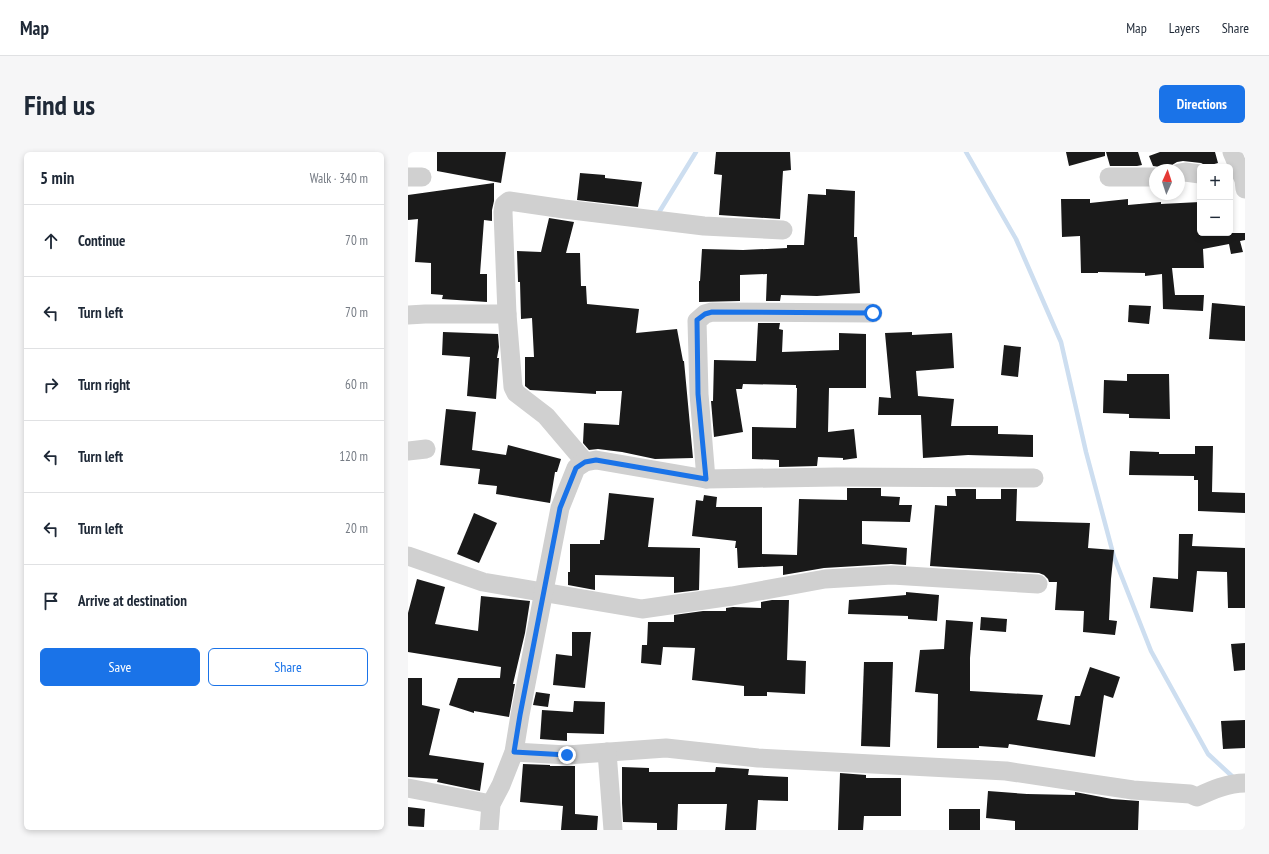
<!DOCTYPE html>
<html lang="en">
<head>
<meta charset="utf-8">
<style>
  body { margin:0; font-family:"PT Sans Narrow",sans-serif; background:#f6f6f7; color:#1f2937 }
  .controls { position:absolute; right:12px; top:12px; display:grid; overflow:hidden; border-radius:6px; box-shadow:0 2px 6px #0003 }
  .controls button { width:36px; height:36px; display:grid; place-items:center; padding:0; border:0; border-bottom:1px solid #e0e1e3; background:#fff; color:#1f2937; font:20px sans-serif }
  .compass { position:absolute; left:741px; top:12px; width:36px; height:36px; border-radius:50%; background:#fff; box-shadow:0 2px 6px #0003; rotate:3deg }
  .stop { position:absolute; width:12px; height:12px; margin:-9px; border:3px solid #1a73e8; border-radius:50%; background:#fff }
  .stop.end { background:#1a73e8; border-color:#fff; box-shadow:0 1px 4px #0008 }
  .list { margin:0; padding:0; list-style:none }
  h2 { display:flex; justify-content:space-between; align-items:center; height:52px; margin:0; padding:0 16px; font-size:17px }
  h2 small { font-size:13px; font-weight:400; color:#747a83 }
  .list li { display:grid; grid-template-columns:26px 1fr auto; gap:12px; align-items:center; box-sizing:border-box; height:72px; padding:0 16px; border-top:1px solid #e0e1e3 }
  .list b { display:block; font-size:15px; white-space:nowrap }
  .list em { font-size:13px; font-style:normal; color:#747a83 }
  .actions { display:flex; gap:8px; padding:12px 16px }
  .actions a { flex:1; padding:9px 0; border:1px solid #1a73e8; border-radius:6px; text-align:center; font-size:14px; color:#1a73e8 }
  .actions .main { background:#1a73e8; color:#fff }
  .icon { flex:none; width:22px; height:22px; fill:none; stroke:currentColor; stroke-width:2; stroke-linecap:round; stroke-linejoin:round }
  .map { position:relative; flex:none; width:837px; height:678px; overflow:hidden; border-radius:6px }
  header { display:flex; align-items:center; gap:24px; box-sizing:border-box; height:56px; padding:0 20px; background:#fff; border-bottom:1px solid #e0e1e3 }
  header strong { font-size:19px }
  nav { display:flex; gap:22px; margin-inline-start:auto; font-size:14px }
  .intro { display:flex; align-items:center; justify-content:space-between; box-sizing:border-box; height:96px; padding:0 24px }
  h1 { margin:0; font-size:28px }
  .button { padding:10px 18px; border-radius:6px; background:#1a73e8; color:#fff; font-size:14px; font-weight:700 }
  main { display:flex; gap:24px; padding:0 24px }
  aside { flex:1; background:#fff; border-radius:6px; box-shadow:0 2px 6px #0003 }
  .map>svg:first-child { display:block }
  .lines { fill:none; stroke-linecap:round; stroke-linejoin:round }
  .stream { stroke:#cddef0; stroke-width:4.5 }
  .building { fill:#1a1a1a }
  .street { stroke:#d0d0d0; stroke-width:19 }
  .route { stroke:#1a73e8; stroke-width:5 }
</style>
</head>
<body>
<header>
<strong>Map</strong>
<nav><a>Map</a><a>Layers</a><a>Share</a></nav>
</header>
<div class="intro"><h1>Find us</h1><a class="button">Directions</a></div>
<main>
<aside>
<h2>5 min<small>Walk · 340 m</small></h2>
<ul class="list">
<li><svg class="icon" aria-label="ahead" viewBox="0 0 24 24"><path d="M12 20V5M6 11l6-6 6 6"/></svg><div><b>Continue</b></div><em>70 m</em></li>
<li><svg class="icon" aria-label="left" viewBox="0 0 24 24"><path d="M17 20v-9H6M10 6l-5 5 5 5"/></svg><div><b>Turn left</b></div><em>70 m</em></li>
<li><svg class="icon" aria-label="right" viewBox="0 0 24 24"><path d="M7 20v-9h11M14 6l5 5-5 5"/></svg><div><b>Turn right</b></div><em>60 m</em></li>
<li><svg class="icon" aria-label="left" viewBox="0 0 24 24"><path d="M17 20v-9H6M10 6l-5 5 5 5"/></svg><div><b>Turn left</b></div><em>120 m</em></li>
<li><svg class="icon" aria-label="left" viewBox="0 0 24 24"><path d="M17 20v-9H6M10 6l-5 5 5 5"/></svg><div><b>Turn left</b></div><em>20 m</em></li>
<li><svg class="icon" aria-label="arrive" viewBox="0 0 24 24"><path d="M6 21V4h12l-3 4 3 4H6"/></svg><div><b>Arrive at destination</b></div></li>
</ul>
<div class="actions"><a class="main">Save</a><a>Share</a></div>
</aside>
<div class="map">
<svg width="837" height="678" viewBox="0 0 837 678">
  <rect width="100%" height="100%" fill="#fff"/>
  <g class="lines">
    <!-- stream -->
    <g class="stream">
      <path d="M 558,0 L 608,87 L 653,190 L 678,300 L 706,405 L 743,499 L 800,602 L 826,626"/>
      <path d="M 250,62 L 288,0"/>
    </g>
  </g>
  <!-- building -->
  <g class="building">
    <path d="M 29,0 L 98,0 L 93,31 L 29,19 Z"/>
    <path d="M 308,0 L 382,0 L 383,18 L 375,19 L 372,67 L 311,63 L 314,23 L 306,22 Z"/>
    <path d="M 658,0 L 697,0 L 697,4 L 661,14 Z"/>
    <path d="M 698,0 L 730,0 L 734,13 L 729,14 L 702,14 Z"/>
    <path d="M 752,0 L 807,0 L 810,11 L 799,14 L 793,11 L 775,9 L 769,10 L 764,13 L 761,17 L 755,18 L 752,15 L 745,14 L 741,4 Z"/>
    <path d="M 172,21 L 197,23 L 197,26 L 234,30 L 230,55 L 169,48 Z"/>
    <path d="M 86,31 L 86,49 L 84,58 L 84,69 L 76,68 L 72,122 L 79,122 L 79,150 L 34,147 L 35,143 L 23,142 L 23,111 L 7,110 L 10,67 L 0,68 L 0,43 Z"/>
    <path d="M 418,37 L 447,39 L 446,85 L 449,85 L 452,141 L 409,144 L 373,143 L 372,149 L 358,149 L 359,122 L 332,123 L 332,149 L 291,150 L 291,129 L 292,129 L 294,97 L 335,98 L 379,96 L 379,93 L 396,93 L 400,42 L 418,43 Z"/>
    <path d="M 653,47 L 682,47 L 682,51 L 720,47 L 720,53 L 753,50 L 753,52 L 792,50 L 792,81 L 837,81 L 837,88 L 832,89 L 835,100 L 823,102 L 821,92 L 795,97 L 796,116 L 764,116 L 767,143 L 796,143 L 795,159 L 755,157 L 754,122 L 737,124 L 737,121 L 690,120 L 690,121 L 673,121 L 672,84 L 654,85 Z"/>
    <path d="M 141,66 L 166,70 L 158,101 L 172,101 L 173,134 L 178,134 L 179,152 L 231,157 L 228,181 L 269,177 L 275,209 L 276,209 L 285,306 L 247,307 L 214,300 L 190,297 L 181,298 L 175,291 L 176,271 L 211,273 L 214,239 L 188,239 L 188,242 L 122,238 L 117,234 L 117,205 L 126,205 L 124,166 L 113,167 L 112,130 L 110,130 L 109,99 L 133,100 Z"/>
    <path d="M 804,151 L 837,154 L 837,189 L 801,187 Z"/>
    <path d="M 721,153 L 743,154 L 741,172 L 720,170 Z"/>
    <path d="M 350,171 L 372,171 L 371,177 L 375,178 L 374,200 L 431,198 L 431,181 L 458,182 L 458,236 L 421,236 L 420,280 L 446,277 L 449,306 L 435,308 L 435,306 L 410,305 L 409,314 L 371,315 L 371,308 L 344,307 L 344,275 L 388,276 L 389,236 L 388,236 L 388,233 L 335,232 L 334,237 L 328,237 L 335,280 L 306,285 L 303,249 L 305,249 L 306,208 L 348,209 Z"/>
    <path d="M 35,180 L 90,182 L 91,195 L 89,206 L 91,206 L 88,247 L 59,244 L 62,205 L 34,203 Z"/>
    <path d="M 504,180 L 504,183 L 544,181 L 546,216 L 508,219 L 510,244 L 546,247 L 543,274 L 590,274 L 590,282 L 625,283 L 625,305 L 560,303 L 515,306 L 513,263 L 470,263 L 471,245 L 483,246 L 477,181 Z"/>
    <path d="M 596,193 L 613,195 L 610,225 L 593,223 Z"/>
    <path d="M 719,222 L 761,222 L 762,267 L 721,266 L 721,262 L 695,261 L 696,228 L 719,229 Z"/>
    <path d="M 38,257 L 68,260 L 64,298 L 98,303 L 100,293 L 153,307 L 149,320 L 147,320 L 142,351 L 88,342 L 89,334 L 70,332 L 72,317 L 32,313 Z"/>
    <path d="M 787,294 L 805,294 L 804,340 L 837,341 L 837,361 L 790,359 L 790,328 L 786,328 L 786,324 L 721,323 L 722,299 L 751,300 L 751,302 L 787,302 Z"/>
    <path d="M 439,336 L 473,336 L 473,344 L 492,345 L 491,353 L 504,353 L 502,370 L 454,369 L 454,392 L 499,396 L 498,413 L 483,412 L 416,416 L 375,423 L 375,414 L 330,416 L 329,396 L 327,396 L 328,389 L 284,384 L 288,348 L 295,349 L 296,343 L 309,345 L 308,355 L 354,355 L 354,402 L 389,403 L 391,347 L 439,348 Z"/>
    <path d="M 547,337 L 568,337 L 568,347 L 593,347 L 593,337 L 609,337 L 608,369 L 682,371 L 680,396 L 706,398 L 703,427 L 701,468 L 709,469 L 707,483 L 675,480 L 676,459 L 647,458 L 649,430 L 641,430 L 640,427 L 636,423 L 631,421 L 522,414 L 527,353 L 539,354 L 539,344 L 548,344 Z"/>
    <path d="M 201,341 L 246,346 L 240,395 L 292,396 L 291,438 L 266,441 L 266,425 L 187,423 L 187,438 L 160,433 L 160,420 L 162,420 L 162,392 L 192,392 L 192,388 L 196,388 Z"/>
    <path d="M 66,361 L 89,371 L 71,411 L 49,402 Z"/>
    <path d="M 771,382 L 785,382 L 784,394 L 837,396 L 837,456 L 820,456 L 819,420 L 789,419 L 785,460 L 742,456 L 745,425 L 770,427 Z"/>
    <path d="M 9,427 L 37,435 L 27,472 L 70,479 L 73,444 L 122,449 L 117,481 L 105,532 L 107,532 L 101,565 L 66,559 L 66,561 L 41,553 L 50,526 L 92,526 L 93,515 L 0,500 L 0,461 Z"/>
    <path d="M 498,440 L 531,443 L 529,469 L 500,467 L 500,464 L 440,462 L 441,448 L 498,443 Z"/>
    <path d="M 364,448 L 381,448 L 379,508 L 398,509 L 397,542 L 359,540 L 359,544 L 336,544 L 336,534 L 284,528 L 287,496 L 255,495 L 253,513 L 233,511 L 234,493 L 239,493 L 240,470 L 266,470 L 266,463 L 295,459 L 318,459 L 318,456 L 325,455 L 353,456 L 353,450 Z"/>
    <path d="M 573,465 L 599,467 L 598,480 L 572,478 Z"/>
    <path d="M 538,468 L 565,470 L 562,506 L 562,539 L 635,543 L 629,568 L 662,573 L 667,544 L 672,544 L 682,515 L 712,525 L 705,546 L 696,543 L 687,605 L 601,592 L 600,596 L 571,594 L 571,596 L 529,596 L 530,542 L 507,540 L 512,498 L 536,497 Z"/>
    <path d="M 164,480 L 183,480 L 177,536 L 145,533 L 148,502 L 164,504 Z"/>
    <path d="M 837,491 L 837,518 L 826,519 L 823,492 Z"/>
    <path d="M 456,510 L 485,510 L 482,595 L 453,594 Z"/>
    <path d="M 0,526 L 14,526 L 14,553 L 32,557 L 21,603 L 76,611 L 72,639 L 29,630 L 30,627 L 0,625 Z"/>
    <path d="M 128,540 L 142,542 L 140,555 L 125,553 Z"/>
    <path d="M 166,549 L 197,550 L 196,582 L 159,581 L 159,589 L 132,587 L 134,558 L 165,560 Z"/>
    <path d="M 837,568 L 837,596 L 815,597 L 813,569 Z"/>
    <path d="M 115,612 L 142,613 L 142,614 L 167,614 L 167,662 L 190,664 L 189,678 L 153,678 L 155,654 L 112,650 Z"/>
    <path d="M 214,615 L 241,616 L 241,620 L 307,620 L 308,615 L 341,617 L 340,623 L 380,625 L 380,649 L 350,648 L 348,678 L 317,678 L 319,652 L 270,652 L 269,678 L 249,678 L 249,671 L 215,670 L 214,651 Z"/>
    <path d="M 432,621 L 458,623 L 458,626 L 493,626 L 493,664 L 456,664 L 455,678 L 430,678 Z"/>
    <path d="M 580,639 L 619,642 L 667,643 L 667,640 L 704,647 L 731,649 L 730,678 L 607,678 L 607,669 L 578,666 Z"/>
    <path d="M 0,655 L 17,657 L 16,675 L 0,674 Z"/>
    <rect x="541" y="657" width="31" height="21"/>
  </g>
  <g class="lines">
    <!-- street -->
    <g class="street">
      <path d="M 824,0 L 836,28 L 837,37"/>
      <path d="M 771,21 L 777,20 L 792,22"/>
      <path d="M 0,25 L 14,25"/>
      <path d="M 701,25 L 747,25"/>
      <path d="M 99,162 L 105,235 L 108,241 L 138,264 L 177,310"/>
      <path d="M 0,163 L 17,162 L 99,162 L 95,60 L 96,53 L 101,49 L 156,57 L 296,74 L 375,78"/>
      <path d="M 0,299 L 18,297"/>
      <path d="M 298,327 L 291,242 L 289,169 L 297,162 L 304,160 L 465,161"/>
      <path d="M 0,404 L 75,430 L 234,457 L 324,444 L 417,427 L 484,423 L 630,432"/>
      <path d="M 106,600 L 159,603 L 258,596 L 350,606 L 598,619 L 725,638 L 782,642 L 789,645 C 804,638 820,631 837,631"/>
      <path d="M 199,600 L 205,678"/>
      <path d="M 0,636 L 83,652"/>
      <path d="M 81,678 L 83,652 L 93,633 L 106,600 L 112,563 L 152,356 L 168,316 L 177,310 L 188,308 L 298,327 L 428,325 L 626,326"/>
    </g>
  </g>
  <g class="lines">
    <!-- route -->
    <path class="route" d="M 159,603 L 106,600 L 112,563 L 152,356 L 168,316 L 177,310 L 188,308 L 298,327 L 290,242 L 289,168 L 297,162 L 304,160 L 465,161"/>
  </g>
</svg>
<div class="controls">
<button>+</button>
<button>−</button>
</div>
<svg class="compass" viewBox="-18 -18 36 36"><path d="M0-13l5 13h-10z" fill="#e53935"/><path d="M0 13l5-13h-10z" fill="#747a83"/></svg>
<div class="stop" style="left:465px;top:161px"></div>
<div class="stop end" style="left:159px;top:603px"></div>
</div>
</main>
</body>
</html>
